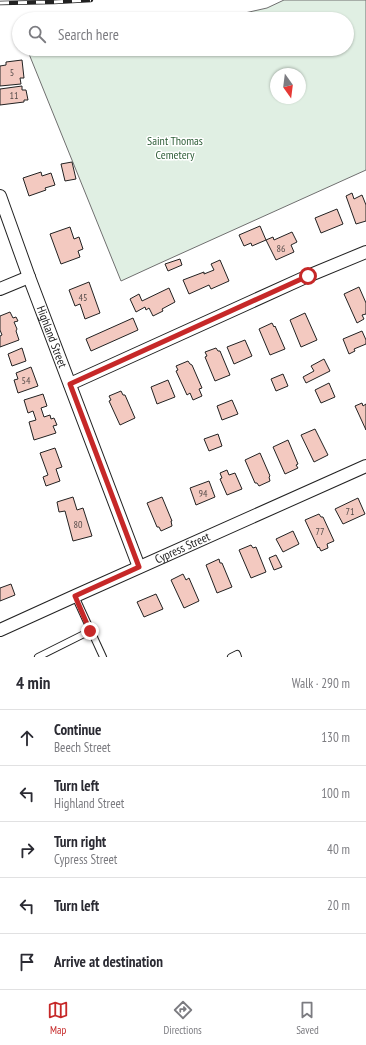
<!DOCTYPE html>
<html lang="en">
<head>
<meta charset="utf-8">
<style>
  body { margin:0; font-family:"PT Sans Narrow",sans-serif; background:#f2f2f3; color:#2b2b33 }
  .compass { position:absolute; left:270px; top:68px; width:36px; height:36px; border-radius:50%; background:#fff; box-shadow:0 1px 3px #0004; rotate:166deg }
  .stop { position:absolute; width:12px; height:12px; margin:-9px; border:3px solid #c62828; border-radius:50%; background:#fff }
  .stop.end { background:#c62828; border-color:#fff; box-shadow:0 1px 4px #0008 }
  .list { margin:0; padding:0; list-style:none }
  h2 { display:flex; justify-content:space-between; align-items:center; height:52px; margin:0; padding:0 16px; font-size:17px }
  h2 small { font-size:13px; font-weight:400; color:#7c7c81 }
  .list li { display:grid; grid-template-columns:26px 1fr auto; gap:12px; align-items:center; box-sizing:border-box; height:56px; padding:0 16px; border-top:1px solid #e1e1e2 }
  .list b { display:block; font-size:15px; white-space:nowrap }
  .list p { margin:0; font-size:13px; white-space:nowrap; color:#7c7c81 }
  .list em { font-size:13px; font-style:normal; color:#7c7c81 }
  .icon { flex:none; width:22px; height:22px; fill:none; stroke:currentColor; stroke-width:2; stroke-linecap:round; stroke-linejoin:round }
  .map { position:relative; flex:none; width:366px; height:657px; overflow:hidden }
  .search { position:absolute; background:#fff; box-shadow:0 1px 3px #0004; left:12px; right:12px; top:12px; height:44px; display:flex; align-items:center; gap:10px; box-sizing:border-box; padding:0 14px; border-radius:22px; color:#7c7c81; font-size:15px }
  .sheet { height:332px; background:#fff }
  nav { display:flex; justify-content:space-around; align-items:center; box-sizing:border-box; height:56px; border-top:1px solid #e1e1e2; background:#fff; font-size:11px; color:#7c7c81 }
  nav a { display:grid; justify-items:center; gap:2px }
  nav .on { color:#c62828 }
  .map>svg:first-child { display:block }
  .green { fill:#e0efe3; stroke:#6f6f6f; fill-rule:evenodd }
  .building { fill:#f3c9c0; stroke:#222 }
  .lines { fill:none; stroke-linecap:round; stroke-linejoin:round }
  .lane-casing { stroke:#222; stroke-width:8 }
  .street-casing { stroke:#222; stroke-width:14 }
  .lane { stroke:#fff; stroke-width:6 }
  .street { stroke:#fff; stroke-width:12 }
  .rail-casing { stroke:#222; stroke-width:4.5 }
  .rail { stroke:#fff; stroke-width:3; stroke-dasharray:9; stroke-linecap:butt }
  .route { stroke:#c62828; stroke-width:5 }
  .labels { text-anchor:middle; stroke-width:3; stroke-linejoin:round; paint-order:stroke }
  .number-label { font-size:10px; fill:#564c4a }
  .park-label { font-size:12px; fill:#2f5e38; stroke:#fff }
  .street-label { font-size:12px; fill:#222; stroke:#fff }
</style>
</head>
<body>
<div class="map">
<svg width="366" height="657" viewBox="0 0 366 657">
  <rect width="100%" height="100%" fill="#fff"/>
  <!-- green -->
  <path class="green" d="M 284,0 L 366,0 L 366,170 L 158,264 L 121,281 L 27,49 L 347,49 L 347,19 L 218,19 L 267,8 ZM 276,74 L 300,74 L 300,98 L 276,98 Z"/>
  <!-- building -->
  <g class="building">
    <path d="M 22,60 L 24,78 L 20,78 L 21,84 L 0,86 L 0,66 L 6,65 L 6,62 Z"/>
    <path d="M 22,86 L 22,90 L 26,90 L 28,100 L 24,100 L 24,102 L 0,105 L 0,89 Z"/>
    <path d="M 72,162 L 76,179 L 65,181 L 61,164 Z"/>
    <path d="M 41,172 L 42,176 L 51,173 L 55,185 L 45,188 L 46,190 L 29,196 L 23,178 Z"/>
    <path d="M 352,193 L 354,199 L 362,195 L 366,205 L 366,221 L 356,224 L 346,196 Z"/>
    <path d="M 337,209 L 343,224 L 321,233 L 315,218 Z"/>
    <path d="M 260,226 L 266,240 L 252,246 L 251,243 L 244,246 L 239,235 Z"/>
    <path d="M 70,227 L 74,239 L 79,237 L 83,249 L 78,251 L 80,257 L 61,264 L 50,234 Z"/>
    <path d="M 292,232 L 297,242 L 291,245 L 294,252 L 276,260 L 266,240 L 273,237 L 274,240 Z"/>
    <path d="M 180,259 L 182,265 L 168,271 L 165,264 Z"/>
    <path d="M 220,260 L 229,281 L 211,289 L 209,285 L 189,294 L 183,280 L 204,272 L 204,274 L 214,270 L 211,264 Z"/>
    <path d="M 89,282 L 100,313 L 85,319 L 80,304 L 75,306 L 69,290 Z"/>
    <path d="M 359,287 L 366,303 L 366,314 L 362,315 L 364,319 L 357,323 L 344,294 Z"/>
    <path d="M 169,288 L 175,302 L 162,309 L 163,311 L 153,316 L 149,308 L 146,310 L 145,307 L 136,312 L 130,299 L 139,294 L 142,301 Z"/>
    <path d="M 10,312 L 13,318 L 16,317 L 18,321 L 14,322 L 17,329 L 16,331 L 19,340 L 0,347 L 0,336 L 2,335 L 0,330 L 0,316 Z"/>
    <path d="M 305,313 L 317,340 L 301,347 L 290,320 Z"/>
    <path d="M 133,318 L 138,330 L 91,351 L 86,339 Z"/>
    <path d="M 272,323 L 274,327 L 275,326 L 285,349 L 270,355 L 259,329 Z"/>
    <path d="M 362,331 L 366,340 L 366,344 L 354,349 L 355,351 L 349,354 L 343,339 Z"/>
    <path d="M 245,340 L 252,356 L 234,364 L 227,347 Z"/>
    <path d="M 22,348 L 26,361 L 12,366 L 8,354 Z"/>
    <path d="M 216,348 L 218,351 L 220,351 L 230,375 L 215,381 L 205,357 L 207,356 L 205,352 Z"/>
    <path d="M 324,359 L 330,371 L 306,383 L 303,377 L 314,371 L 311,366 Z"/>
    <path d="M 188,361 L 190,364 L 192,365 L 202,388 L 199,389 L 202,396 L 193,400 L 190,393 L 187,395 L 176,371 L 178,370 L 176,366 Z"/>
    <path d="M 31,367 L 38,386 L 18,393 L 14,380 L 18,379 L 16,373 Z"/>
    <path d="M 283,374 L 288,386 L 276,391 L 271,379 Z"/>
    <path d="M 168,380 L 175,397 L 157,404 L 151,387 Z"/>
    <path d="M 329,383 L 335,397 L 321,403 L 315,390 Z"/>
    <path d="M 121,391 L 123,395 L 125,395 L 135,418 L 120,425 L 109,401 L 111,400 L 109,396 Z"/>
    <path d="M 43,394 L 47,406 L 41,408 L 44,417 L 50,415 L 51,419 L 54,418 L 57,425 L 53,426 L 56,433 L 34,440 L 29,422 L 36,420 L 33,411 L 28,413 L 24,400 Z"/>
    <path d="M 232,400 L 238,414 L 222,420 L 217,406 Z"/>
    <path d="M 362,403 L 363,406 L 366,404 L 366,430 L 355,406 Z"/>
    <path d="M 315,429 L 328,455 L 314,462 L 301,435 Z"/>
    <path d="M 218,434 L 222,446 L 209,451 L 204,439 Z"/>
    <path d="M 288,440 L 298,464 L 296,465 L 298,468 L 285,474 L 273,447 Z"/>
    <path d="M 55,448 L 62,467 L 56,469 L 60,481 L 46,486 L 43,477 L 48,475 L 40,453 Z"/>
    <path d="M 260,453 L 270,476 L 269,477 L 270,481 L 259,486 L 257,483 L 255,483 L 245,460 Z"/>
    <path d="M 227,470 L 229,475 L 235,473 L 242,489 L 227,495 L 220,479 L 222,478 L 220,473 Z"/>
    <path d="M 209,481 L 215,497 L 196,505 L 190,488 Z"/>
    <path d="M 73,497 L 77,510 L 83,508 L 92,536 L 73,541 L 65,511 L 59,512 L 57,502 Z"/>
    <path d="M 162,497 L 172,521 L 171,521 L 172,526 L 161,531 L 159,527 L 157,527 L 147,503 Z"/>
    <path d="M 358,498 L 365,514 L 343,524 L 335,509 Z"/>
    <path d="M 319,514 L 321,517 L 323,517 L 334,541 L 327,544 L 328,548 L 321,551 L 319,547 L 318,548 L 305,520 Z"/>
    <path d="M 293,531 L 299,544 L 283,552 L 276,539 Z"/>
    <path d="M 251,545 L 253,548 L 256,547 L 266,572 L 251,578 L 239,550 Z"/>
    <path d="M 276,555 L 282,567 L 274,570 L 269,558 Z"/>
    <path d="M 219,559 L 220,563 L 222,563 L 232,587 L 217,593 L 206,565 Z"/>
    <path d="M 183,574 L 186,580 L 189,578 L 199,601 L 184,608 L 171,580 Z"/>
    <path d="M 11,584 L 15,595 L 0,601 L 0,588 Z"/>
    <path d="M 156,594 L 163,609 L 144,617 L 137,602 Z"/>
  </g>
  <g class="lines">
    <!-- lane casing -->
    <g class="lane-casing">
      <g id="lane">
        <path d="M 75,596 L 103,657"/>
        <path d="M 38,657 L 90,631"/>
        <path d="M 231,657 L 237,654 L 238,657"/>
      </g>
    </g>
    <!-- street casing -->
    <g class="street-casing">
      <g id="street">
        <path id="s1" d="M 0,196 L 29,277 L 139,567"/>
        <path d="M 0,289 L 29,277"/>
        <path d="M 70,384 L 308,276 L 366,252"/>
        <path id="s2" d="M 0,630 L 75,596 L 366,466"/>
      </g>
    </g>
    <!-- lane -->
    <use href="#lane" class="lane"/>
    <!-- street -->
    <use href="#street" class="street"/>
    <!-- rail casing -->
    <g class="rail-casing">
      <path id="rail" d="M 0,3 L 54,2 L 91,0"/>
    </g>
    <!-- rail -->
    <use href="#rail" class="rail"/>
  </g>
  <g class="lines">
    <!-- route -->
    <path class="route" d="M 90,631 L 75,596 L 139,567 L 70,384 L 308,276"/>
  </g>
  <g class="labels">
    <!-- number labels -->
    <g class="number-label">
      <text x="12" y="76">5</text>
      <text x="14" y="99">11</text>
      <text x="281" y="252">86</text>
      <text x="83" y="301">45</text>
      <text x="26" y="384">54</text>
      <text x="203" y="497">94</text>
      <text x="350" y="515">71</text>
      <text x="78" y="528">80</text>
      <text x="320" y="535">77</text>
    </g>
    <!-- park labels -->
    <g class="park-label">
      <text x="175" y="145">Saint Thomas<tspan x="175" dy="14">Cemetery</tspan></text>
    </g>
    <!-- street labels -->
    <g class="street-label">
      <text dy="4" stroke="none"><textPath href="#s1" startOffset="150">Highland Street</textPath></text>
      <text dy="4" stroke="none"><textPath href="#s2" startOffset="200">Cypress Street</textPath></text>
    </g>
  </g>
</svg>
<svg class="compass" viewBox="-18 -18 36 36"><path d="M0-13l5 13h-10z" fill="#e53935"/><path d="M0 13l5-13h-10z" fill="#7c7c81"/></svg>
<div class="stop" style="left:308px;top:276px"></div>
<div class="stop end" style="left:90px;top:631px"></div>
<div class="search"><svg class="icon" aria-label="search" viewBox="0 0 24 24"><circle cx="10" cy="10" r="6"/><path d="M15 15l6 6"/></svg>Search here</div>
</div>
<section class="sheet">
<h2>4 min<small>Walk · 290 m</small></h2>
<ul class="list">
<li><svg class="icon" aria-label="ahead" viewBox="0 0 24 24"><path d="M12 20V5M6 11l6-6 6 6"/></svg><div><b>Continue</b><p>Beech Street</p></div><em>130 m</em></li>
<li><svg class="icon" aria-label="left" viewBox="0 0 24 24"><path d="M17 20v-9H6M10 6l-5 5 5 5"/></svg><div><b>Turn left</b><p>Highland Street</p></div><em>100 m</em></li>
<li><svg class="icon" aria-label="right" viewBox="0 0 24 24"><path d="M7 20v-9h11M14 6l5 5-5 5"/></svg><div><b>Turn right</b><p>Cypress Street</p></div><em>40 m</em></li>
<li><svg class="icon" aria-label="left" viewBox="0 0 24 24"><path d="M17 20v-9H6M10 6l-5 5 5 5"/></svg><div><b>Turn left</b></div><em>20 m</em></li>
<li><svg class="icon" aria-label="arrive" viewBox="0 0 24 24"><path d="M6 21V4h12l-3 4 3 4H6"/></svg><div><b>Arrive at destination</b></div></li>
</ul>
</section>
<nav>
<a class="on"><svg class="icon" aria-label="map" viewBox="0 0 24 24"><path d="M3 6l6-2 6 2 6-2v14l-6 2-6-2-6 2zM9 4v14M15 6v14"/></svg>Map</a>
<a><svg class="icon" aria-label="directions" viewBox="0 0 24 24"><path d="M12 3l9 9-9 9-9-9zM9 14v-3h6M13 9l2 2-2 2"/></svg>Directions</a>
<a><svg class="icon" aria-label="saved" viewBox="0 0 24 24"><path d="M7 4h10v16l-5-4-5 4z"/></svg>Saved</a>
</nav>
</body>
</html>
